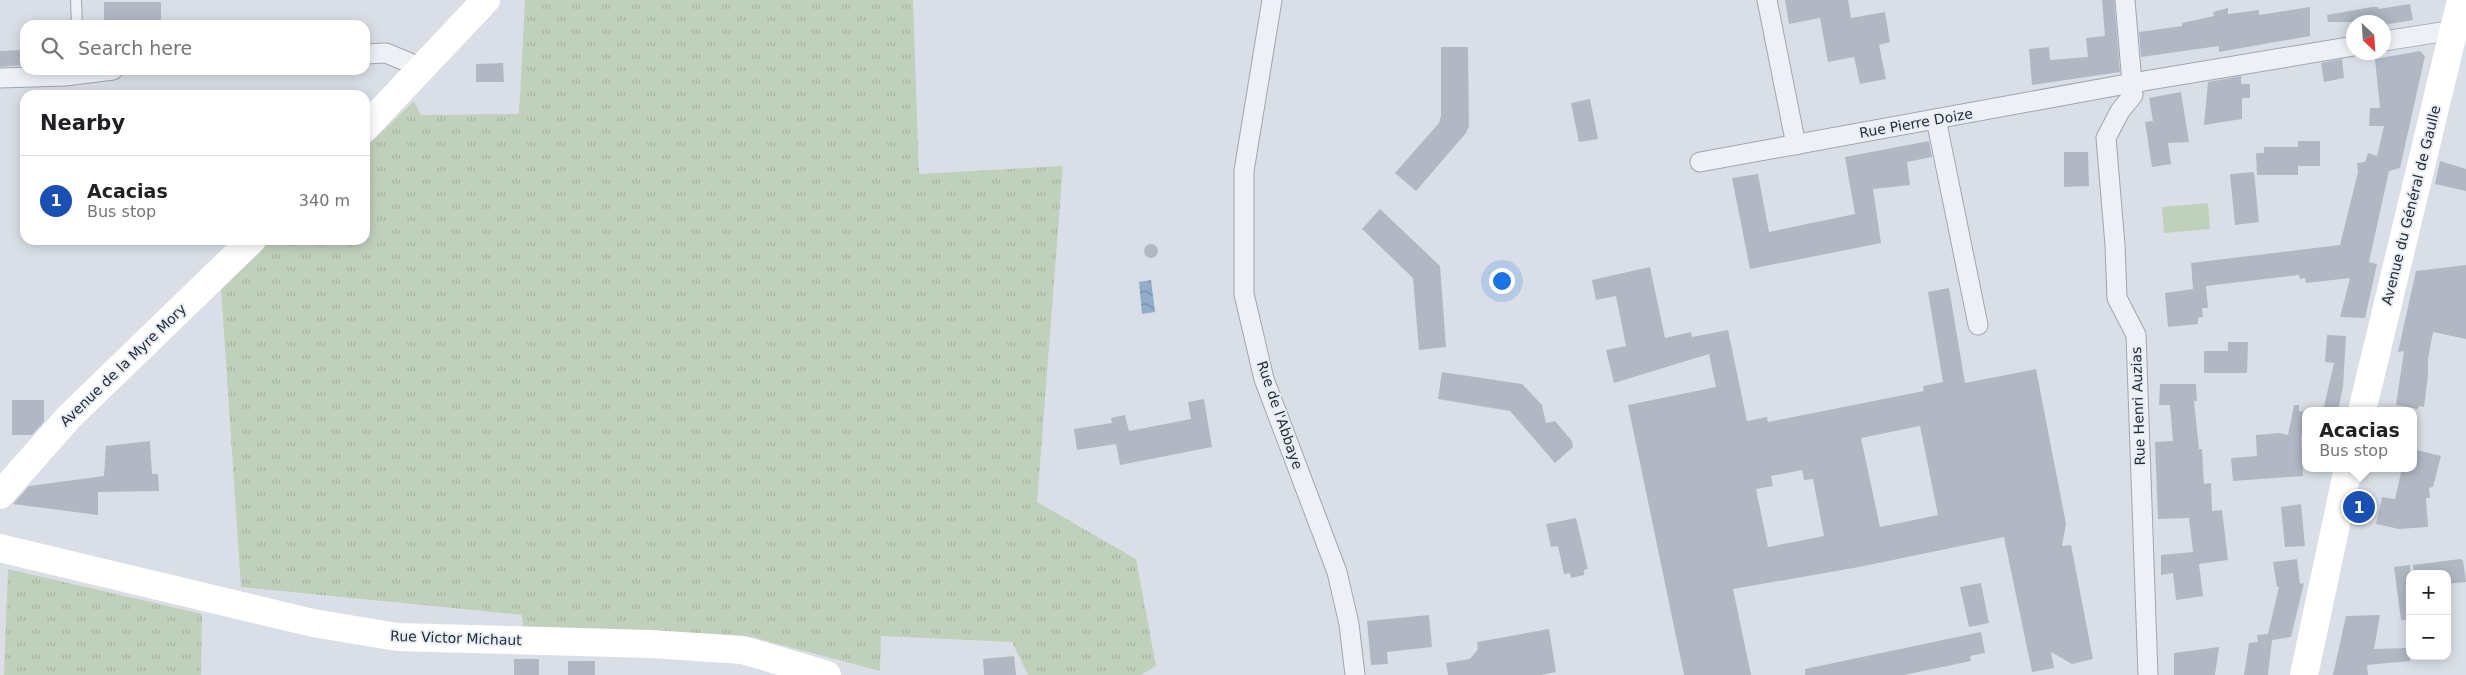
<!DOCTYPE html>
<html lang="en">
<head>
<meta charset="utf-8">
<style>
  body { margin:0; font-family:"DejaVu Sans",sans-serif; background:#f2f2f2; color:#202124 }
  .controls { position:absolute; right:15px; bottom:15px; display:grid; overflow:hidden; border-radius:10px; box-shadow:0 2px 12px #0003 }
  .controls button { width:45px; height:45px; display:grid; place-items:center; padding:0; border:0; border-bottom:1px solid #e0e0e0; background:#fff; color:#202124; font:25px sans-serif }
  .compass { position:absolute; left:2346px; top:15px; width:45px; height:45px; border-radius:50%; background:#fff; box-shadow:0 2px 12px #0003; rotate:155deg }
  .you { position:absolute; left:1501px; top:280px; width:18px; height:18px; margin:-12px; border:4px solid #fff; border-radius:50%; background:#1a73e8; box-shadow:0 0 0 8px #1a73e833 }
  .badge { display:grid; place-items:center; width:32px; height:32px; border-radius:50%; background:#b45309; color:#fff; font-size:16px; font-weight:700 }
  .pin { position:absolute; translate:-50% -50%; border:2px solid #fff; box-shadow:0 1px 5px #0006 }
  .popup { position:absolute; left:2302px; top:407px; width:115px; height:65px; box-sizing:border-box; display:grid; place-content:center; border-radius:10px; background:#fff; filter:drop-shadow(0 1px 4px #0005); font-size:16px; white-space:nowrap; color:#757577 }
  .popup b { font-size:19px; color:#202124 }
  .popup::after { content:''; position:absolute; left:50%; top:100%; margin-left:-10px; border:10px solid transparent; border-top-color:#fff }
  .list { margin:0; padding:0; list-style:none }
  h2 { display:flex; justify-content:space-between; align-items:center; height:65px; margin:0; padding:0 20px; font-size:21px }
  h2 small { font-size:16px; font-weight:400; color:#757577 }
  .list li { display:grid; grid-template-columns:32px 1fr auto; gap:15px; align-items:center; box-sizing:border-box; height:90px; padding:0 20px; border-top:1px solid #e0e0e0 }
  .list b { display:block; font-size:19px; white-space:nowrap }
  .list p { margin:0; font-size:16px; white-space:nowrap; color:#757577 }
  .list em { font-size:16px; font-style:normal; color:#757577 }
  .icon { flex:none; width:28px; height:28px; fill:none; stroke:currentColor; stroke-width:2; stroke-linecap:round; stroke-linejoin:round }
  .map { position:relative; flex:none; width:2466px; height:675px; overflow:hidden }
  .search { position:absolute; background:#fff; box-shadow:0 2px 12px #0003; left:20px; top:20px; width:350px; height:55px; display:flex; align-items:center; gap:12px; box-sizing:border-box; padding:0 18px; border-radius:15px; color:#757577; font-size:19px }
  .panel { position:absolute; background:#fff; box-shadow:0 2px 12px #0003; left:20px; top:90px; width:350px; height:155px; border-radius:15px }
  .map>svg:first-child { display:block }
  .grass { fill:url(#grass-tufts) }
  .pitch { fill:#c0d1bb }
  .water { fill:url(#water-waves) }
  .building { fill:#b1b8c4; fill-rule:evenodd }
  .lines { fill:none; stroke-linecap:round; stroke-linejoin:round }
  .lane-casing { stroke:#9fa6b1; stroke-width:12 }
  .street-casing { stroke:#9fa6b1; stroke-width:21 }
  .lane { stroke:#edf0f5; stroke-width:10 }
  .street { stroke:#edf0f5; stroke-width:19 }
  .secondary { stroke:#fff; stroke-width:28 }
  .labels { text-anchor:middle; stroke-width:4; stroke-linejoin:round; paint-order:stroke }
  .street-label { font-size:14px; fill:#232d3d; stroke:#e9eef4 }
</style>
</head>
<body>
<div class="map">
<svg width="2466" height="675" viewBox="0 0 2466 675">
  <defs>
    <pattern id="grass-tufts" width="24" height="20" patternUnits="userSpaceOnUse" patternTransform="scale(1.25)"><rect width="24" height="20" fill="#c0d1bb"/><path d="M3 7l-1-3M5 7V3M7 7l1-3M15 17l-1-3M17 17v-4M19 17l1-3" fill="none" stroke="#a5b4a2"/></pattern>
    <pattern id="water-waves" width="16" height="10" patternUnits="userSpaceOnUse" patternTransform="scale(1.25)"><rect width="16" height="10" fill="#91adcb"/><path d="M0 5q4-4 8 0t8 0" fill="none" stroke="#768da6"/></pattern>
  </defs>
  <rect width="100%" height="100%" fill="#dadfe7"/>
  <!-- grass -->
  <g class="grass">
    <path d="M 525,0 L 913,0 L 919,174 L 1063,166 L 1037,502 L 1136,559 L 1156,666 L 1141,675 L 1028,675 L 1012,642 L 881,636 L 880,671 L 752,637 L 523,627 L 522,615 L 241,587 L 221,288 L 271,240 L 365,240 L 365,148 L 414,101 L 421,115 L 519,114 Z"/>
    <path d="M 8,569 L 202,614 L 201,675 L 4,675 Z"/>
  </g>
  <!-- pitch -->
  <path class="pitch" d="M 2208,203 L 2210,229 L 2164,233 L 2162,207 Z"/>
  <!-- water -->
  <path class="water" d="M 1151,280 L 1155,312 L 1142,314 L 1139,282 Z"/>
  <!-- building -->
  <g class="building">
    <path d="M 1785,0 L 1848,0 L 1851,18 L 1885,12 L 1890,42 L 1879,45 L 1886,79 L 1860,84 L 1854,57 L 1828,62 L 1820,18 L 1789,24 Z"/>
    <path d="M 2102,0 L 2114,0 L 2120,72 L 2032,85 L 2029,49 L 2049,47 L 2050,60 L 2088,57 L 2086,38 L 2105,36 Z"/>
    <rect x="104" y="2" width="57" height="23"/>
    <path d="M 2410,4 L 2413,20 L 2384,25 L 2384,22 L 2328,22 L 2327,15 L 2372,7 L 2378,7 L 2378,9 Z"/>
    <path d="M 2310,7 L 2310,36 L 2219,52 L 2219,46 L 2141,57 L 2139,32 L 2182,26 L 2182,23 L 2214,16 L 2213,12 L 2228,8 L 2228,14 L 2259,10 L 2259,15 Z"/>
    <path d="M 1441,47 L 1468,47 L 1469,126 L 1466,133 L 1416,191 L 1395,173 L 1439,123 L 1441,116 Z"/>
    <path d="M 25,50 L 25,65 L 0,67 L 0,51 Z"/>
    <path d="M 2420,51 L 2425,56 L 2400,168 L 2389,171 L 2369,262 L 2377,264 L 2365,318 L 2340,317 L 2350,278 L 2306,283 L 2305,278 L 2300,279 L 2299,275 L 2206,286 L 2208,308 L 2202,308 L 2203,317 L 2198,318 L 2198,324 L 2168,327 L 2165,293 L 2193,289 L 2191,263 L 2340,245 L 2358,172 L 2357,163 L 2365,162 L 2368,153 L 2377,156 L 2384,126 L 2369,126 L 2370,108 L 2380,108 L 2375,59 Z"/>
    <path d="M 2342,59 L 2344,78 L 2324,82 L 2321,63 Z"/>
    <path d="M 503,63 L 504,82 L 476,82 L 476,64 Z"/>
    <path d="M 2241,76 L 2241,84 L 2250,84 L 2250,98 L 2242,98 L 2242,119 L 2204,125 L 2208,82 Z"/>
    <path d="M 2181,92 L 2189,142 L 2168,143 L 2171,164 L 2152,167 L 2145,122 L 2153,121 L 2149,98 Z"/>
    <path d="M 1590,99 L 1598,139 L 1579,142 L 1571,103 Z"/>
    <path d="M 1929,141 L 1932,157 L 1907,162 L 1910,185 L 1873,189 L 1881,243 L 1750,269 L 1732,178 L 1758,174 L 1769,232 L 1855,214 L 1845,157 Z"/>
    <path d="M 2298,141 L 2320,141 L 2320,166 L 2298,166 L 2298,175 L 2257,175 L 2256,153 L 2264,153 L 2264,147 L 2298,147 Z"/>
    <path d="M 2064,152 L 2088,152 L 2089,186 L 2064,187 Z"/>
    <path d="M 2440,161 L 2466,169 L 2466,191 L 2435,184 Z"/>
    <path d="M 2254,172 L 2259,222 L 2235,225 L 2230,174 Z"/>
    <path d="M 1380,209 L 1440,266 L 1446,347 L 1419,350 L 1413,278 L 1362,229 Z"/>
    <circle cx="1151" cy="251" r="7"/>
    <path d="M 2466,265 L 2466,339 L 2433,332 L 2428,359 L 2428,376 L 2424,407 L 2419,406 L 2418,409 L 2396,405 L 2404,351 L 2398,352 L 2416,271 Z"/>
    <path d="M 1650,267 L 1665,338 L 1691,332 L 1692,337 L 1728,330 L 1747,421 L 1767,417 L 1768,422 L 1924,391 L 1923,386 L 1943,382 L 1928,292 L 1949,288 L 1965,383 L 2036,369 L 2066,524 L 2062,546 L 2071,545 L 2093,659 L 2072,664 L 2051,652 L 2054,668 L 2032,672 L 2004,537 L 1859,567 L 1733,589 L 1751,675 L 1684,675 L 1628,405 L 1716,387 L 1709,354 L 1614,383 L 1606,350 L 1626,346 L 1616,296 L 1596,300 L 1592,280 ZM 1920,426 L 1938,515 L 1880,527 L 1861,438 ZM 1802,470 L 1804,480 L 1813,479 L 1824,536 L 1768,547 L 1756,489 L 1773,486 L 1771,476 Z"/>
    <path d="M 2327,335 L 2346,336 L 2343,387 L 2338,411 L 2323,411 L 2334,363 L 2325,362 Z"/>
    <path d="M 2228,342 L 2248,342 L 2247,373 L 2204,373 L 2204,351 L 2228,351 Z"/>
    <path d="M 1442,372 L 1522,384 L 1542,405 L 1546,423 L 1555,421 L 1572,441 L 1573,447 L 1555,463 L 1510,411 L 1438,399 Z"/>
    <path d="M 2160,384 L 2196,384 L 2197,401 L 2194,401 L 2199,449 L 2202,449 L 2204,484 L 2211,483 L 2212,511 L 2222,510 L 2228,560 L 2199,564 L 2203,596 L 2176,600 L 2173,573 L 2161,575 L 2161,555 L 2193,552 L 2189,518 L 2158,519 L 2155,442 L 2173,441 L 2170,405 L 2159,405 Z"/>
    <path d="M 1204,399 L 1212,447 L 1120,465 L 1116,444 L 1077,450 L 1074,429 L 1112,423 L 1111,418 L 1125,415 L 1129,431 L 1191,419 L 1188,402 Z"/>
    <path d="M 12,400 L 44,400 L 44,422 L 32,435 L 12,435 Z"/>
    <path d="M 2294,405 L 2299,405 L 2299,411 L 2305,412 L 2305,436 L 2301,435 L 2303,476 L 2233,481 L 2231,458 L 2257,456 L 2256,435 L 2280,433 L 2288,435 Z"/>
    <path d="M 150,441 L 152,474 L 158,474 L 159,491 L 98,492 L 98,515 L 13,504 L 29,486 L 104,476 L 106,446 Z"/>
    <path d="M 2413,449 L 2441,456 L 2433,487 L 2429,488 L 2430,498 L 2426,498 L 2428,527 L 2399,529 L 2376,524 L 2382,497 L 2395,499 L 2402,468 L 2413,468 Z"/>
    <path d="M 2301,504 L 2305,546 L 2285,547 L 2281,507 Z"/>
    <path d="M 1576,518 L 1588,569 L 1584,570 L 1584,575 L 1571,578 L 1570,573 L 1564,574 L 1558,546 L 1551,547 L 1546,524 Z"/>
    <path d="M 2297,559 L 2300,584 L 2304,583 L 2291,637 L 2272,640 L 2268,675 L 2244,675 L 2249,643 L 2258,642 L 2257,635 L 2268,634 L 2279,587 L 2277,587 L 2273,562 Z"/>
    <path d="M 2460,559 L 2463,560 L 2466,582 L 2447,584 L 2447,574 L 2414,574 L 2413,565 Z"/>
    <path d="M 2410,565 L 2410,620 L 2401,620 L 2394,567 Z"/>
    <path d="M 1981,583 L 1989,623 L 1969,627 L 1960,587 Z"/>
    <path d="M 1429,615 L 1432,647 L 1387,652 L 1388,664 L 1371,665 L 1367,621 Z"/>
    <path d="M 2380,615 L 2374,649 L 2410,648 L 2410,661 L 2367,665 L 2368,675 L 2333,675 L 2346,616 Z"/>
    <path d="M 1549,629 L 1556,672 L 1541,675 L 1448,675 L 1446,663 L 1470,659 L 1478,649 L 1477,642 Z"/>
    <path d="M 1981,632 L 1985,653 L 1970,656 L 1971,661 L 1904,675 L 1805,675 L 1805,669 Z"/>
    <path d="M 2219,647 L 2215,675 L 2174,675 L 2174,653 Z"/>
    <path d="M 1014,656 L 1016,675 L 984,675 L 983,659 Z"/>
    <rect x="514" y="659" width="25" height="16"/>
    <rect x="568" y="661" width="27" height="14"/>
  </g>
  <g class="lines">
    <!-- lane casing -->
    <g class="lane-casing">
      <path id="lane" d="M 76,0 L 77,25"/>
    </g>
    <!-- street casing -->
    <g class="street-casing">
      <g id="street">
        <path d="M 1272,0 L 1244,171 L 1244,294 L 1264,379 L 1337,572 L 1349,624 L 1355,675"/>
        <path d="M 1767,0 L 1796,145"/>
        <path d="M 2125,0 L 2133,95 L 2120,111 L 2106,138 L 2115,245 L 2117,298 L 2136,335 L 2148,675"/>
        <path d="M 2384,41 L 2454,30"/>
        <path d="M 365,54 L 386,53 L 422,68"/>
        <path d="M 0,78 L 65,76 L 113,70"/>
        <path d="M 1936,119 L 1978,325"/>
        <path d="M 1700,162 L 2132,83 L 2354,46"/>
      </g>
    </g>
    <!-- lane -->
    <use href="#lane" class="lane"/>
    <!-- street -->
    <use href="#street" class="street"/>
    <!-- secondary -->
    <g class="secondary">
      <path d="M 365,128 L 486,0"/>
      <path d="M 2362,411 L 2461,0"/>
      <path d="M 0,495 L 69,417 L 252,240"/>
      <path d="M 0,548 L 313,623 L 397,637 L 651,644 L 743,650 L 827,675"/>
      <path d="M 2304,675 L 2348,468"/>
    </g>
  </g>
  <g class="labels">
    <!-- street labels -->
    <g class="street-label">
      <text transform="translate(1916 123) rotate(-10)" y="5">Rue Pierre Doize</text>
      <text transform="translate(2411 205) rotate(-76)" y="5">Avenue du Général de Gaulle</text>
      <text transform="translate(123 365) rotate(-44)" y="5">Avenue de la Myre Mory</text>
      <text transform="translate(2138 406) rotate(-92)" y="5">Rue Henri Auzias</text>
      <text transform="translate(1280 415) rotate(71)" y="5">Rue de l'Abbaye</text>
      <text transform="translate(456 638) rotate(2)" y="5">Rue Victor Michaut</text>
    </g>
  </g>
</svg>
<div class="controls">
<button>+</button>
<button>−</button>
</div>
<svg class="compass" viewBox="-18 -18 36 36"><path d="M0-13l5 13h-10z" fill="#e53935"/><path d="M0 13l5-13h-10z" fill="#757577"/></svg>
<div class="you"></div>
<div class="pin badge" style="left:2359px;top:507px;background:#1a4fb4">1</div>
<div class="popup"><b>Acacias</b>Bus stop</div>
<div class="search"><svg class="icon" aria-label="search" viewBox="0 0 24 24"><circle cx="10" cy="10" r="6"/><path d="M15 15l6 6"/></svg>Search here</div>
<section class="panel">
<h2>Nearby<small></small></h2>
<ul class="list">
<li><span class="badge" style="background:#1a4fb4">1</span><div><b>Acacias</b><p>Bus stop</p></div><em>340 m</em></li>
</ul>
</section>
</div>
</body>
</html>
